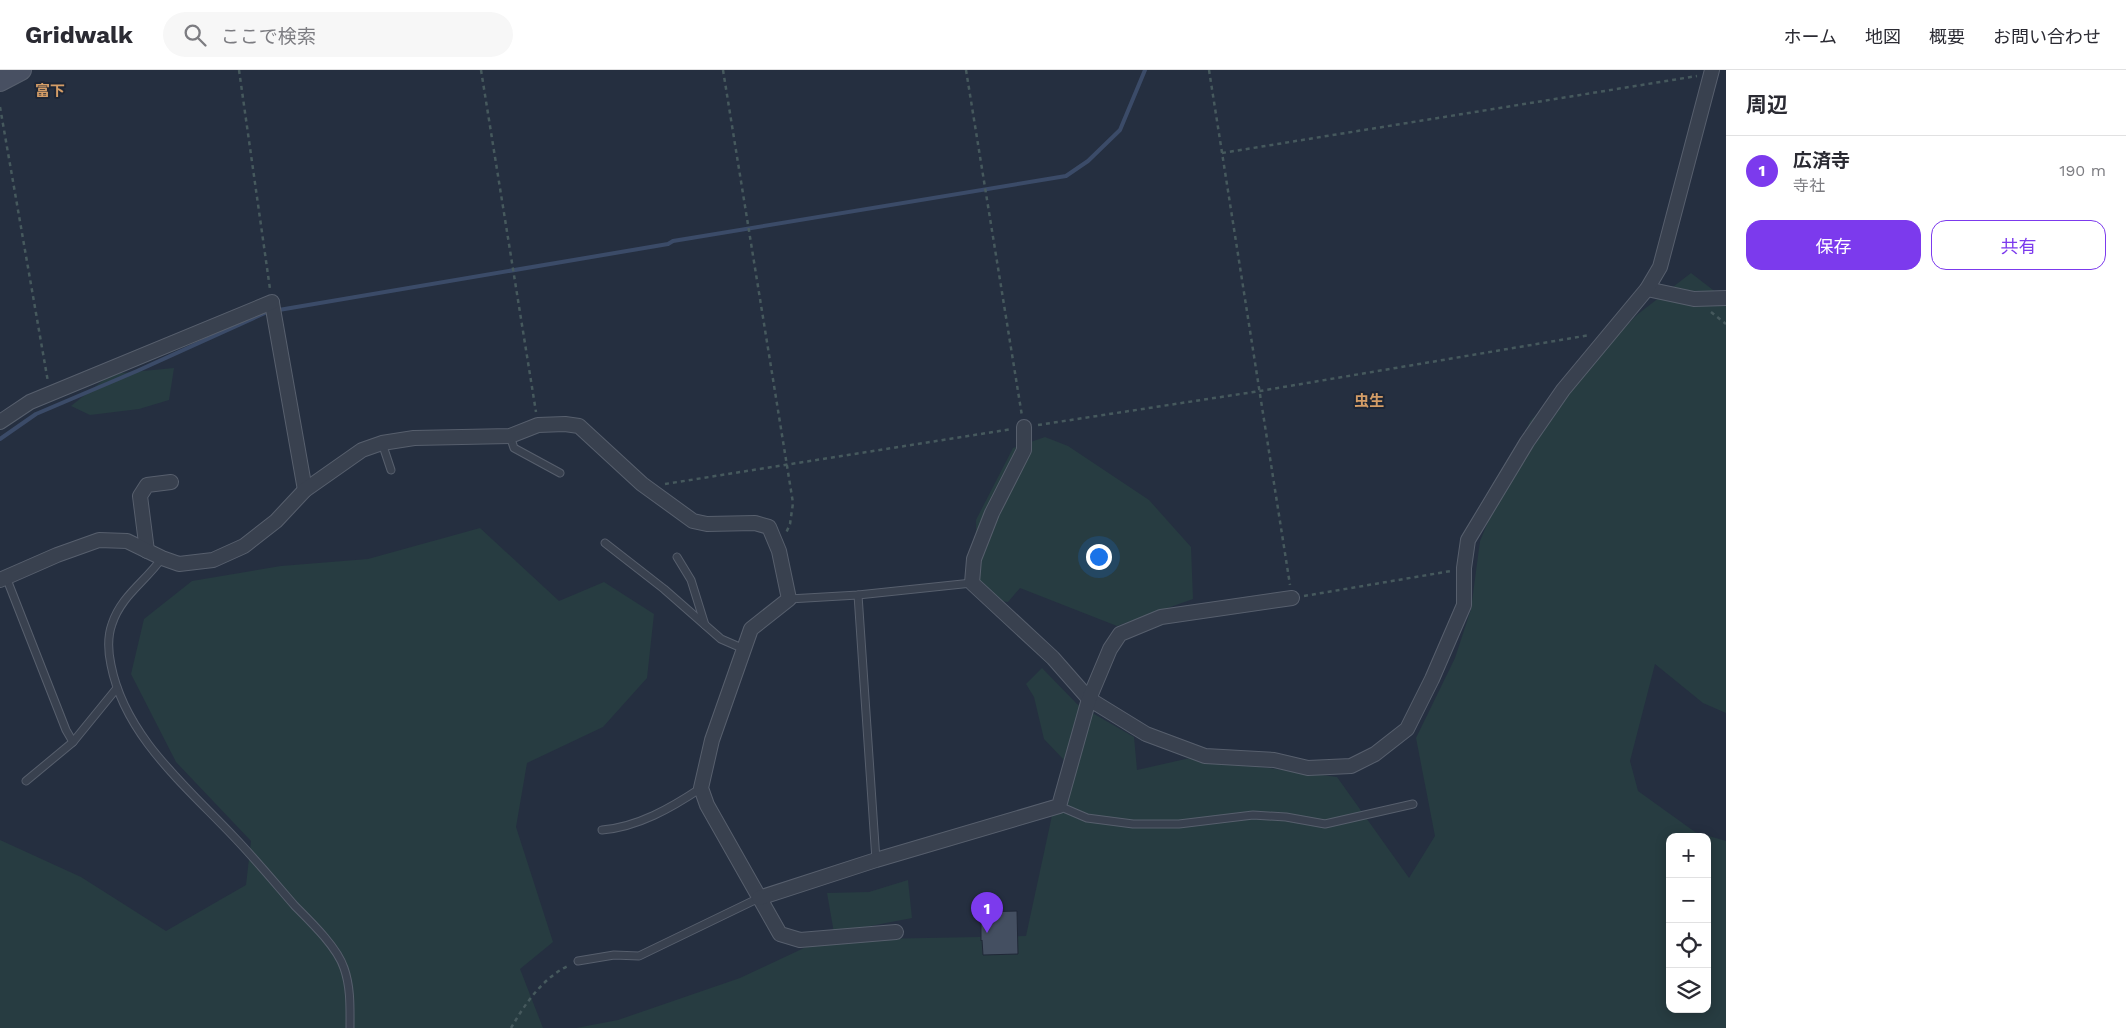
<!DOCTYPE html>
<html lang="ja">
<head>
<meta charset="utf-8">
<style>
  body { margin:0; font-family:"Work Sans","Noto Sans JP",sans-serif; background:#f7f7f7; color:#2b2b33 }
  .controls { position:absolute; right:15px; bottom:15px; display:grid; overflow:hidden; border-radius:10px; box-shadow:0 2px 12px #0003 }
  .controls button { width:45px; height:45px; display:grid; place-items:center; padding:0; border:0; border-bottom:1px solid #e1e1e2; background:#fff; color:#2b2b33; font:25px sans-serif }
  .you { position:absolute; left:1098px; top:486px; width:18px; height:18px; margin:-12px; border:4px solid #fff; border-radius:50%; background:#1a73e8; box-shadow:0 0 0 8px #1a73e833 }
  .badge { display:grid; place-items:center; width:32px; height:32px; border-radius:50%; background:#7c3aed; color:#fff; font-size:16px; font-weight:700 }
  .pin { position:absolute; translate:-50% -41px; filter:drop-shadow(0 1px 2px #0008) }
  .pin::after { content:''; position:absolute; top:26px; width:18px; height:15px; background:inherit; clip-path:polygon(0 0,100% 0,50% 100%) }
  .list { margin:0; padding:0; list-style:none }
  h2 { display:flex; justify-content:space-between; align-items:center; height:65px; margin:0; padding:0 20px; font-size:21px }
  h2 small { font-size:16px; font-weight:400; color:#7c7c81 }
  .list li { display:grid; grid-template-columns:32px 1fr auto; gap:15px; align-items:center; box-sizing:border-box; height:70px; padding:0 20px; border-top:1px solid #e1e1e2 }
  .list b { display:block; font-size:19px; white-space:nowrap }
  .list p { margin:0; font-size:16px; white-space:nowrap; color:#7c7c81 }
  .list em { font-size:16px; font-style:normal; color:#7c7c81 }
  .actions { display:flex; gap:10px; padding:15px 20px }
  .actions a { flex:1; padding:11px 0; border:1px solid #7c3aed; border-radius:15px; text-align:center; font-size:18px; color:#7c3aed }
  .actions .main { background:#7c3aed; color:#fff }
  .icon { flex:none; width:28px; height:28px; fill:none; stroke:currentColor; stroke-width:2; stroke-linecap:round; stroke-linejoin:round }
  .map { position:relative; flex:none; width:1726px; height:958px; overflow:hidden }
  header { display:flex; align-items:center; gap:30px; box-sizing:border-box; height:70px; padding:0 25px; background:#fff; border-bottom:1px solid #e1e1e2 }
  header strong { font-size:24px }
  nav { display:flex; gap:28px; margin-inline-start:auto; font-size:18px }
  .search { width:350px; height:45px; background:#f7f7f7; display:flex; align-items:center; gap:12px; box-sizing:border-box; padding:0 18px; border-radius:28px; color:#7c7c81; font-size:19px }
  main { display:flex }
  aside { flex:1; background:#fff }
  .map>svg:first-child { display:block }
  .green { fill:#273c41; fill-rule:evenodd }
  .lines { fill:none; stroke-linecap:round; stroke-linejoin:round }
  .stream { stroke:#3b4b68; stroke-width:4 }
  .building { fill:#444f61; stroke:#202837 }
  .service-casing { stroke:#575f6d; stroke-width:9 }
  .minor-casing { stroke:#575f6d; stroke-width:16 }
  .secondary-casing { stroke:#575f6d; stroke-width:22 }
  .path { stroke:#46595d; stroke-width:2.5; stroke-dasharray:4 4; stroke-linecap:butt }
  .service { stroke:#39414f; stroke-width:7 }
  .minor { stroke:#39414f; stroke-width:14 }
  .secondary { stroke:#485062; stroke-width:20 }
  .labels { text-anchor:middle; stroke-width:4; stroke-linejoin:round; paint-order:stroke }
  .quarter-label { font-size:15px; font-weight:bold; fill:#d49d67; stroke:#1e2635 }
</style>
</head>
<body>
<header>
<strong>Gridwalk</strong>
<div class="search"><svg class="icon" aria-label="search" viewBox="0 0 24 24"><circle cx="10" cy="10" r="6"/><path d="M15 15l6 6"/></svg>ここで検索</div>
<nav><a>ホーム</a><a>地図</a><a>概要</a><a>お問い合わせ</a></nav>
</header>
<main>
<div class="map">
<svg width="1726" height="958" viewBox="0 0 1726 958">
  <rect width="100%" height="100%" fill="#252f40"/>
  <!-- green -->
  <g class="green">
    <path d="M 1691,203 L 1726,230 L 1726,643 L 1703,633 L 1655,594 L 1630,691 L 1638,721 L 1695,762 L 1726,771 L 1726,958 L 576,958 L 618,950 L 740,908 L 821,870 L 1026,866 L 1064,690 L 1044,669 L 1034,627 L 1026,614 L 1042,598 L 1077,634 L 1134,667 L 1137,700 L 1190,688 L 1337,707 L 1409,808 L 1435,766 L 1416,668 L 1455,588 L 1471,539 L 1480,471 L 1530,351 L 1638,244 ZM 1670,767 L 1707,767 L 1707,939 L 1670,939 Z"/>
    <path d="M 174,298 L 169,330 L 139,339 L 90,345 L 71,336 L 111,304 Z"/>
    <path d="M 1045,367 L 1068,376 L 1149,430 L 1191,477 L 1193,529 L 1117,556 L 1020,518 L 1008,532 L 977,528 L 976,450 L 1013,378 Z"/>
    <path d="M 480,458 L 559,531 L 604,512 L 654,544 L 647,608 L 603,657 L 527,693 L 516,757 L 553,872 L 520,899 L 543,958 L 0,958 L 0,770 L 81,807 L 166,861 L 246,815 L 251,771 L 176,692 L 131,604 L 144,549 L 192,511 L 281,496 L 368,489 Z"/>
    <path d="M 908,810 L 912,848 L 834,863 L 827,823 L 869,822 Z"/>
  </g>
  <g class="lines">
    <!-- stream -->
    <path class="stream" d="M 0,369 L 36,344 L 137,301 L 267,242 L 668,174 L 673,171 L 1066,106 L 1088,91 L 1120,60 L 1145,0"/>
  </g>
  <!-- building -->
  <path class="building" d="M 1017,841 L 1018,884 L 983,885 L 982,870 L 981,871 L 981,842 Z"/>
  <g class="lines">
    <!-- service casing -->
    <g class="service-casing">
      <g id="service">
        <path d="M 510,366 L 514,378 L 560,403"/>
        <path d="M 382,373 L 391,400"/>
        <path d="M 605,473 L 664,519 L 721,569 L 744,579"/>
        <path d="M 677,487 L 691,510 L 705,555"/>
        <path d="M 162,488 C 145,512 121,526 112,554 C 107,568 108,581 111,595 C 125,667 187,717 235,768 C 256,790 275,813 295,836 C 311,852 337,877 344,898 C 351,918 350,938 350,958"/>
        <path d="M 6,507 L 66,660 L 73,672"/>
        <path d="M 858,525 L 876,790"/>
        <path d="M 789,529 L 858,525 L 972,513"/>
        <path d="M 26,711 L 73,672 L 117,618"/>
        <path d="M 1059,736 L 1087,748 L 1133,754 L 1179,754 L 1253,745 L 1286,747 L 1325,754 L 1413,734"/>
        <path d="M 602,760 C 638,757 671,738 701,718"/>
        <path d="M 578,891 L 614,885 L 639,886 L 759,828"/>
      </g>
    </g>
    <!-- minor casing -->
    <g class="minor-casing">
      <g id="minor">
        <path d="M 1647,219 L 1694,229 L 1726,228"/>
        <path d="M 272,233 L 305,420"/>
        <path d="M 0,352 L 30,332 L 272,232"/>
        <path d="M 1024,357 L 1024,380 L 992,443 L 974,489 L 972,513 L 1053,588 L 1089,629 L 1146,664 L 1205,686 L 1274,690 L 1308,698 L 1351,696 L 1375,684 L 1407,659 L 1432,609 L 1464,535 L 1464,498 L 1468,470 L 1527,372 L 1563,320 L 1647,219 L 1660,197 L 1712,0"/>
        <path d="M 147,481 L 140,426 L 147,415 L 171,412"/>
        <path d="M 0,510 L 57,485 L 99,470 L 127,471 L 162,488 L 179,494 L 213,490 L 244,476 L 276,451 L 305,420 L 362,380 L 382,373 L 414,368 L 510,366 L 538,355 L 565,354 L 579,356 L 642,414 L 693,451 L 707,454 L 755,453 L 769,457 L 779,481 L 789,529 L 751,559 L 712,670 L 701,718 L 707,735 L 780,864 L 800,870 L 896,862"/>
        <path d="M 759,828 L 876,790 L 1059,736 L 1089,629 L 1110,579 L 1120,564 L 1161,547 L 1292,528"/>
      </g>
    </g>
    <!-- secondary casing -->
    <g class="secondary-casing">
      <path id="secondary" d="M 0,11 L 21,0"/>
    </g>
    <!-- path -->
    <g class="path">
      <path d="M 239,0 L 270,219"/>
      <path d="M 481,0 L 536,342"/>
      <path d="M 723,0 L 793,433 L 790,454 L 786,463"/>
      <path d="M 966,0 L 1022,346"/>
      <path d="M 1209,0 L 1290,515"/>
      <path d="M 0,37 L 48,312"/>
      <path d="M 1222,83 L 1697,6"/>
      <path d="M 1711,242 L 1726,254"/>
      <path d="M 1038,355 L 1260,321 L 1590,265"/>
      <path d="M 665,414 L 1012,359"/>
      <path d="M 1304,526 L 1451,501"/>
      <path d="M 511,958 C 525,934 543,907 570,895"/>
    </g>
    <!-- service -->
    <use href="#service" class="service"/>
    <!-- minor -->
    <use href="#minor" class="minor"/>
    <!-- secondary -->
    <use href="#secondary" class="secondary"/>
  </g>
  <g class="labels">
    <!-- quarter labels -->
    <g class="quarter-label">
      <text x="50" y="26">富下</text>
      <text x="1369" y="336">虫生</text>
    </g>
  </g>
</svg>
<div class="controls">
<button>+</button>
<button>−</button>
<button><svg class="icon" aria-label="locate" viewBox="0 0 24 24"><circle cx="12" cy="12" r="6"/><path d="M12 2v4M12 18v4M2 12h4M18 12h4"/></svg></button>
<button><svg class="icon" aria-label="layers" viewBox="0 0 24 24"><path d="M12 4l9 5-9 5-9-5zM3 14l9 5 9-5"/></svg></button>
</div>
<div class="you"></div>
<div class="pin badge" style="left:987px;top:863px">1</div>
</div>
<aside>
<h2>周辺<small></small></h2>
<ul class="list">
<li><span class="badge">1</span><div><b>広済寺</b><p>寺社</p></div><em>190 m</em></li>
</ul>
<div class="actions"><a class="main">保存</a><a>共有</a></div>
</aside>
</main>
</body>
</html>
